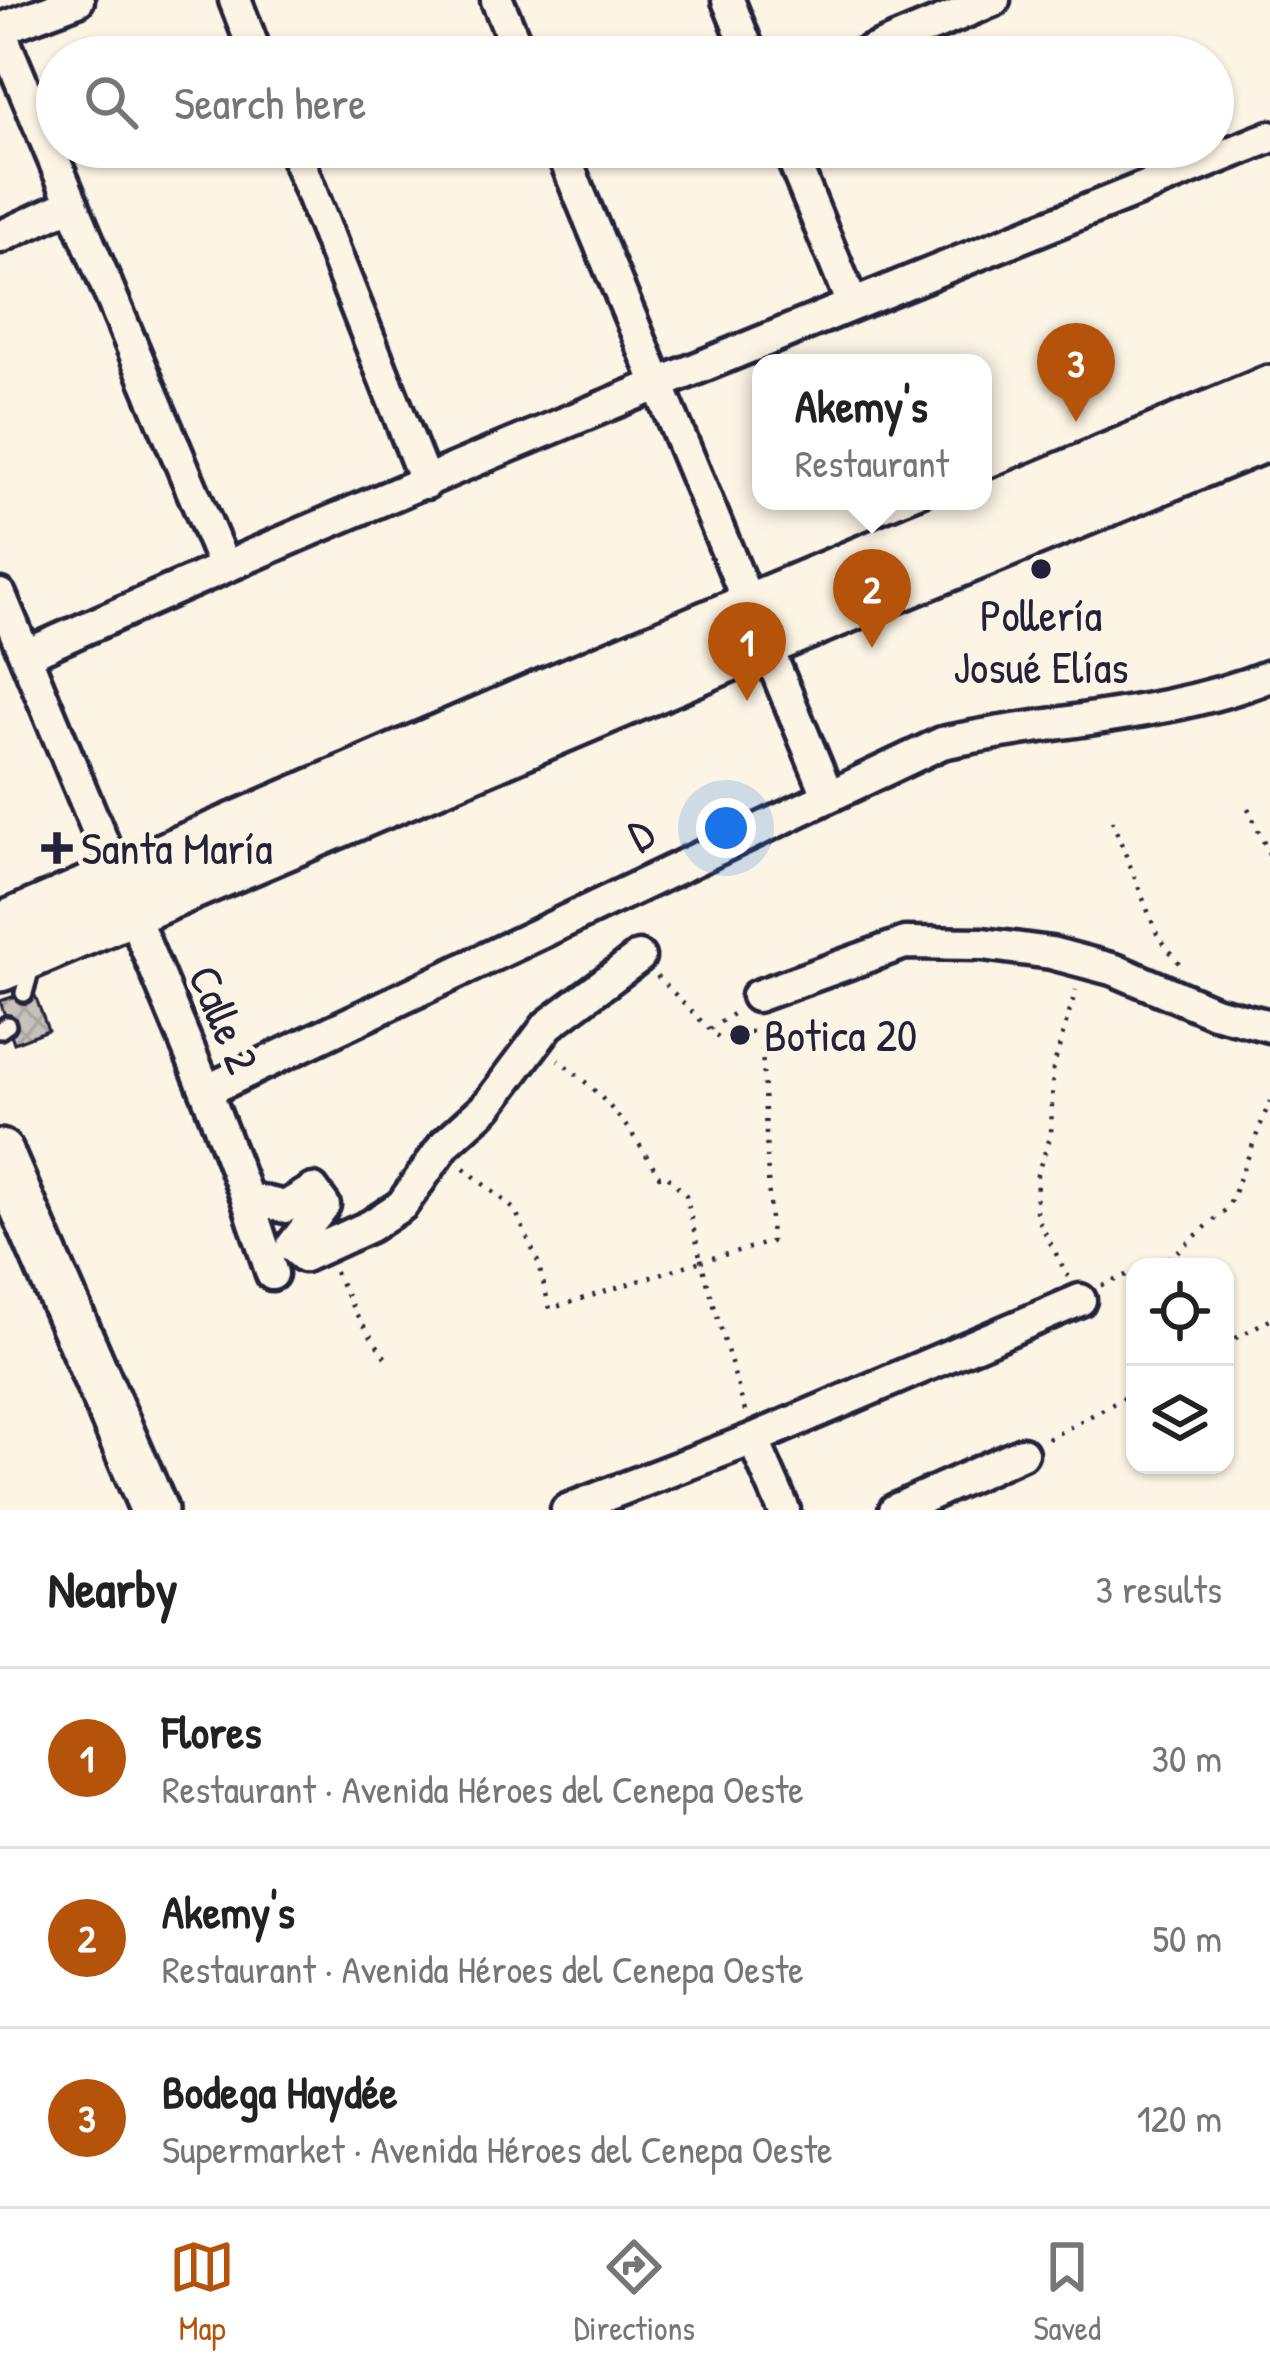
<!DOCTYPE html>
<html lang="en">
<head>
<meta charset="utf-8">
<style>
  body { margin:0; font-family:"Patrick Hand",sans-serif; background:#f2f2f2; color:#222 }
  .controls { position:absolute; right:36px; bottom:36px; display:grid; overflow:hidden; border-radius:24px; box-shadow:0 3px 9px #0004 }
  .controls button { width:108px; height:108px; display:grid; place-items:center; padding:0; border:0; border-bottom:3px solid #e0e0e0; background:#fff; color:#222; font:60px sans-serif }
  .you { position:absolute; left:726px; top:828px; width:42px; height:42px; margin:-30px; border:9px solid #fff; border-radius:50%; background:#1a73e8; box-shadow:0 0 0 18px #1a73e833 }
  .badge { display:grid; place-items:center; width:78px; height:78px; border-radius:50%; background:#b45309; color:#fff; font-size:39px; font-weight:700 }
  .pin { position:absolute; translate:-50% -99px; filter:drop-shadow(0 3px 6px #0008) }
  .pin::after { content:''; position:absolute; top:63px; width:42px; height:36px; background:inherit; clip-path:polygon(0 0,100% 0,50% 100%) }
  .popup { position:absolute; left:752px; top:354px; width:240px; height:156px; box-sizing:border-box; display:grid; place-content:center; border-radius:24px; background:#fff; filter:drop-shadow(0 3px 9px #0005); font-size:39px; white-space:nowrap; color:#767676 }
  .popup b { font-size:45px; color:#222 }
  .popup::after { content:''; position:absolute; left:50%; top:100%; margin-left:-24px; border:24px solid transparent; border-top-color:#fff }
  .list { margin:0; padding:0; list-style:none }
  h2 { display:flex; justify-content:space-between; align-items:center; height:156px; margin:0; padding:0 48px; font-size:51px }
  h2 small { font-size:39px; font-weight:400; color:#767676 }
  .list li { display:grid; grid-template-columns:78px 1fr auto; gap:36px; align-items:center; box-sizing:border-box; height:180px; padding:0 48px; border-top:3px solid #e0e0e0 }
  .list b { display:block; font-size:45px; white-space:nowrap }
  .list p { margin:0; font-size:39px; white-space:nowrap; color:#767676 }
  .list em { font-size:39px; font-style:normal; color:#767676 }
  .icon { flex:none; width:66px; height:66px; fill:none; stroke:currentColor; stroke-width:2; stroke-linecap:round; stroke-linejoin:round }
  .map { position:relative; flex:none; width:1270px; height:1510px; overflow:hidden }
  .search { position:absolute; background:#fff; box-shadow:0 3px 9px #0004; left:36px; right:36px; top:36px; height:132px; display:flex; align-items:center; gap:30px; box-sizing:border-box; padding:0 42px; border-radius:66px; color:#767676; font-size:45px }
  .sheet { height:696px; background:#fff }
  nav { display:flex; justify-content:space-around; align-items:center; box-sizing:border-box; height:168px; border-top:3px solid #e0e0e0; background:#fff; font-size:33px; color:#767676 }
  nav a { display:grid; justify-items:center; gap:6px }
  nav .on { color:#b45309 }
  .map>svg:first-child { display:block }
  .building { fill:url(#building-cross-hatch); stroke:#22223b; stroke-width:3 }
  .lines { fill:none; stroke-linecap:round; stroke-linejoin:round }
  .lane-casing { stroke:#22223b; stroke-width:24 }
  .street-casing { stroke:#22223b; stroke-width:39 }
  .secondary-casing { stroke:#22223b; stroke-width:54 }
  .path { stroke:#22223b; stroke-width:4.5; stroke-dasharray:3 9; stroke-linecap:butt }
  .lane { stroke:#fcf5e5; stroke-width:15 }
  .street { stroke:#fcf5e5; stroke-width:30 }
  .secondary { stroke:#fcf5e5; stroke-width:45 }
  .poi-dot { fill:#22223b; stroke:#fcf5e5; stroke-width:4.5 }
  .labels { text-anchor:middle; stroke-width:10; stroke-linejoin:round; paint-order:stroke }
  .poi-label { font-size:45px; fill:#22223b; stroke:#fcf5e5; text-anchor:start }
  .street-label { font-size:45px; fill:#22223b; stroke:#fcf5e5 }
</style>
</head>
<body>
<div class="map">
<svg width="1270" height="1510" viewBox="0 0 1270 1510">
  <defs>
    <pattern id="building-cross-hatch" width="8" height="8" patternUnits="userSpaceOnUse" patternTransform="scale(3)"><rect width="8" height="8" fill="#c6c1bb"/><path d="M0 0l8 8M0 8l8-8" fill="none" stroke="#aaa6a2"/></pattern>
  </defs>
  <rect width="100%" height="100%" fill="#fcf5e5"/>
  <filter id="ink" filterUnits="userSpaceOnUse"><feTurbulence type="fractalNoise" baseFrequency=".00833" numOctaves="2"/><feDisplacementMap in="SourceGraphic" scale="24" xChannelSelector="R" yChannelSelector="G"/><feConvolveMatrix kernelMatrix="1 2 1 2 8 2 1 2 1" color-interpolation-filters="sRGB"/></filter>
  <g filter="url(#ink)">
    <!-- building -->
    <path class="building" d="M 33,990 L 48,1030 L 14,1043 L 0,1001 Z"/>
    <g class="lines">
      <!-- lane casing -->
      <g class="lane-casing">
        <g id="lane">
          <path d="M 24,993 L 33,961"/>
          <path d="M 0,1030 L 7,1025"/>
        </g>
      </g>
      <!-- street casing -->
      <g class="street-casing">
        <g id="street">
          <path d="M 235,0 L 257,57"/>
          <path d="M 497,0 L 521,57"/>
          <path d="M 728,0 L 751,57"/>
          <path d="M 0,29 L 78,0"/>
          <path d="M 0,31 L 224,566"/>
          <path d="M 857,57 L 994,0"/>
          <path d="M 293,147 L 426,483"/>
          <path d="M 560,147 L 828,795"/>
          <path d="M 788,147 L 852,304"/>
          <path d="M 0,237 L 72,204"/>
          <path d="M 0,595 L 206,1091 L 247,1198 L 272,1274"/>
          <path d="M 26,655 C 435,471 853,304 1270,137"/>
          <path d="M 757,996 L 905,943 L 983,944 L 1051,953 L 1115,970 L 1214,1012 L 1270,1026"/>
          <path d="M 206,1091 L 942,743 C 1053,719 1164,718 1270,676"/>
          <path d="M 247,1198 L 285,1207 L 313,1190 L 324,1205 L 292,1246 L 304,1256 L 370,1226 L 402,1205 L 445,1144 L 487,1106 L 548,1025 L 639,957"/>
          <path d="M 753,1439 L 784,1510"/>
          <path d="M 567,1510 L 753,1439 L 1080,1300"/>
          <path d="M 895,1510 L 1022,1453"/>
        </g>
      </g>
      <!-- secondary casing -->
      <g class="secondary-casing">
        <g id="secondary">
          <path d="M 0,927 L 548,691 L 1270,389"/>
          <path d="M 0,968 L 767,642 L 1270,436"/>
          <path d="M 0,1153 L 154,1510"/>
        </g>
      </g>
      <!-- path -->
      <g class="path">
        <path d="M 1248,808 L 1270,856"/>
        <path d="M 1112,820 L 1157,934 L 1181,966"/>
        <path d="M 657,976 L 720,1040 L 761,1029"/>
        <path d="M 710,1029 L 734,1013"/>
        <path d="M 464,1168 L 515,1210 L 538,1262 L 550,1309 L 701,1261 L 686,1195 L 666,1174 L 659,1176 C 632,1129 602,1092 558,1060"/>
        <path d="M 1145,1267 L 1172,1256 L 1228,1208 L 1270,1101"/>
        <path d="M 335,1272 L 356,1314 L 387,1360"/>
        <path d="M 1068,1277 L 1036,1215 L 1037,1174 L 1051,1135 L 1053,1068 L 1076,990"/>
        <path d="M 1102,1286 L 1135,1271"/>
        <path d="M 1225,1344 L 1270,1319"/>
        <path d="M 745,1411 L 701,1261 L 771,1242 L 761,1026"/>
        <path d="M 1048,1439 L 1135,1392"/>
      </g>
      <!-- lane -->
      <use href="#lane" class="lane"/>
      <!-- street -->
      <use href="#street" class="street"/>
      <!-- secondary -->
      <use href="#secondary" class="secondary"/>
    </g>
  </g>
  <!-- markers -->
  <g class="poi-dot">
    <circle cx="1041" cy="569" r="12"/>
    <path d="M51 830h12v12h12v12h-12v12h-12v-12h-12v-12h12z"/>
    <circle cx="740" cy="1035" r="12"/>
  </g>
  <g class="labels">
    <!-- poi labels -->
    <g class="poi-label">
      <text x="1041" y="631" text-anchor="middle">Pollería<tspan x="1041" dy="52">Josué Elías</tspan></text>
      <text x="81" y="864">Santa María</text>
      <text x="764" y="1051">Botica 20</text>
    </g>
    <!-- street labels -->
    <g class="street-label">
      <text transform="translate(641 834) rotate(-25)" y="16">D</text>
      <text transform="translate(224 1019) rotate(67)" y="16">Calle 2</text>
    </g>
  </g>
</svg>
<div class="controls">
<button><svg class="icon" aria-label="locate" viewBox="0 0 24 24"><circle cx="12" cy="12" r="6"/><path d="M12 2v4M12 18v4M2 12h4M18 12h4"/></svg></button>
<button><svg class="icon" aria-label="layers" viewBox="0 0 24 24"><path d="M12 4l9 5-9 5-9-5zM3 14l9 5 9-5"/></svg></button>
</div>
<div class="you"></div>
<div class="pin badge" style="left:747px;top:701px">1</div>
<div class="pin badge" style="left:872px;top:648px">2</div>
<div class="popup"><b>Akemy's</b>Restaurant</div>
<div class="pin badge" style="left:1076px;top:422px">3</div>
<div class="search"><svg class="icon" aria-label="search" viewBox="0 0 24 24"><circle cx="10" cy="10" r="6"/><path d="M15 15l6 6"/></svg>Search here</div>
</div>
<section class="sheet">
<h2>Nearby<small>3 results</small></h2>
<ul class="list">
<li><span class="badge">1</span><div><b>Flores</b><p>Restaurant · Avenida Héroes del Cenepa Oeste</p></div><em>30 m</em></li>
<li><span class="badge">2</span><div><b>Akemy's</b><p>Restaurant · Avenida Héroes del Cenepa Oeste</p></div><em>50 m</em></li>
<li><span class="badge">3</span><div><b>Bodega Haydée</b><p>Supermarket · Avenida Héroes del Cenepa Oeste</p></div><em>120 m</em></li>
</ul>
</section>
<nav>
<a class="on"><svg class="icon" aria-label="map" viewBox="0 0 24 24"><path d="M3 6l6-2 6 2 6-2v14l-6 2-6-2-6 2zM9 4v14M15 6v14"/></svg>Map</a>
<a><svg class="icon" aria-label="directions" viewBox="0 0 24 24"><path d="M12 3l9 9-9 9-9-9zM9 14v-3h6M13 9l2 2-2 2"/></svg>Directions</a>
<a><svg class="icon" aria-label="saved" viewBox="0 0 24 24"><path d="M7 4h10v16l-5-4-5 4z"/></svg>Saved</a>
</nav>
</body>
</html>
